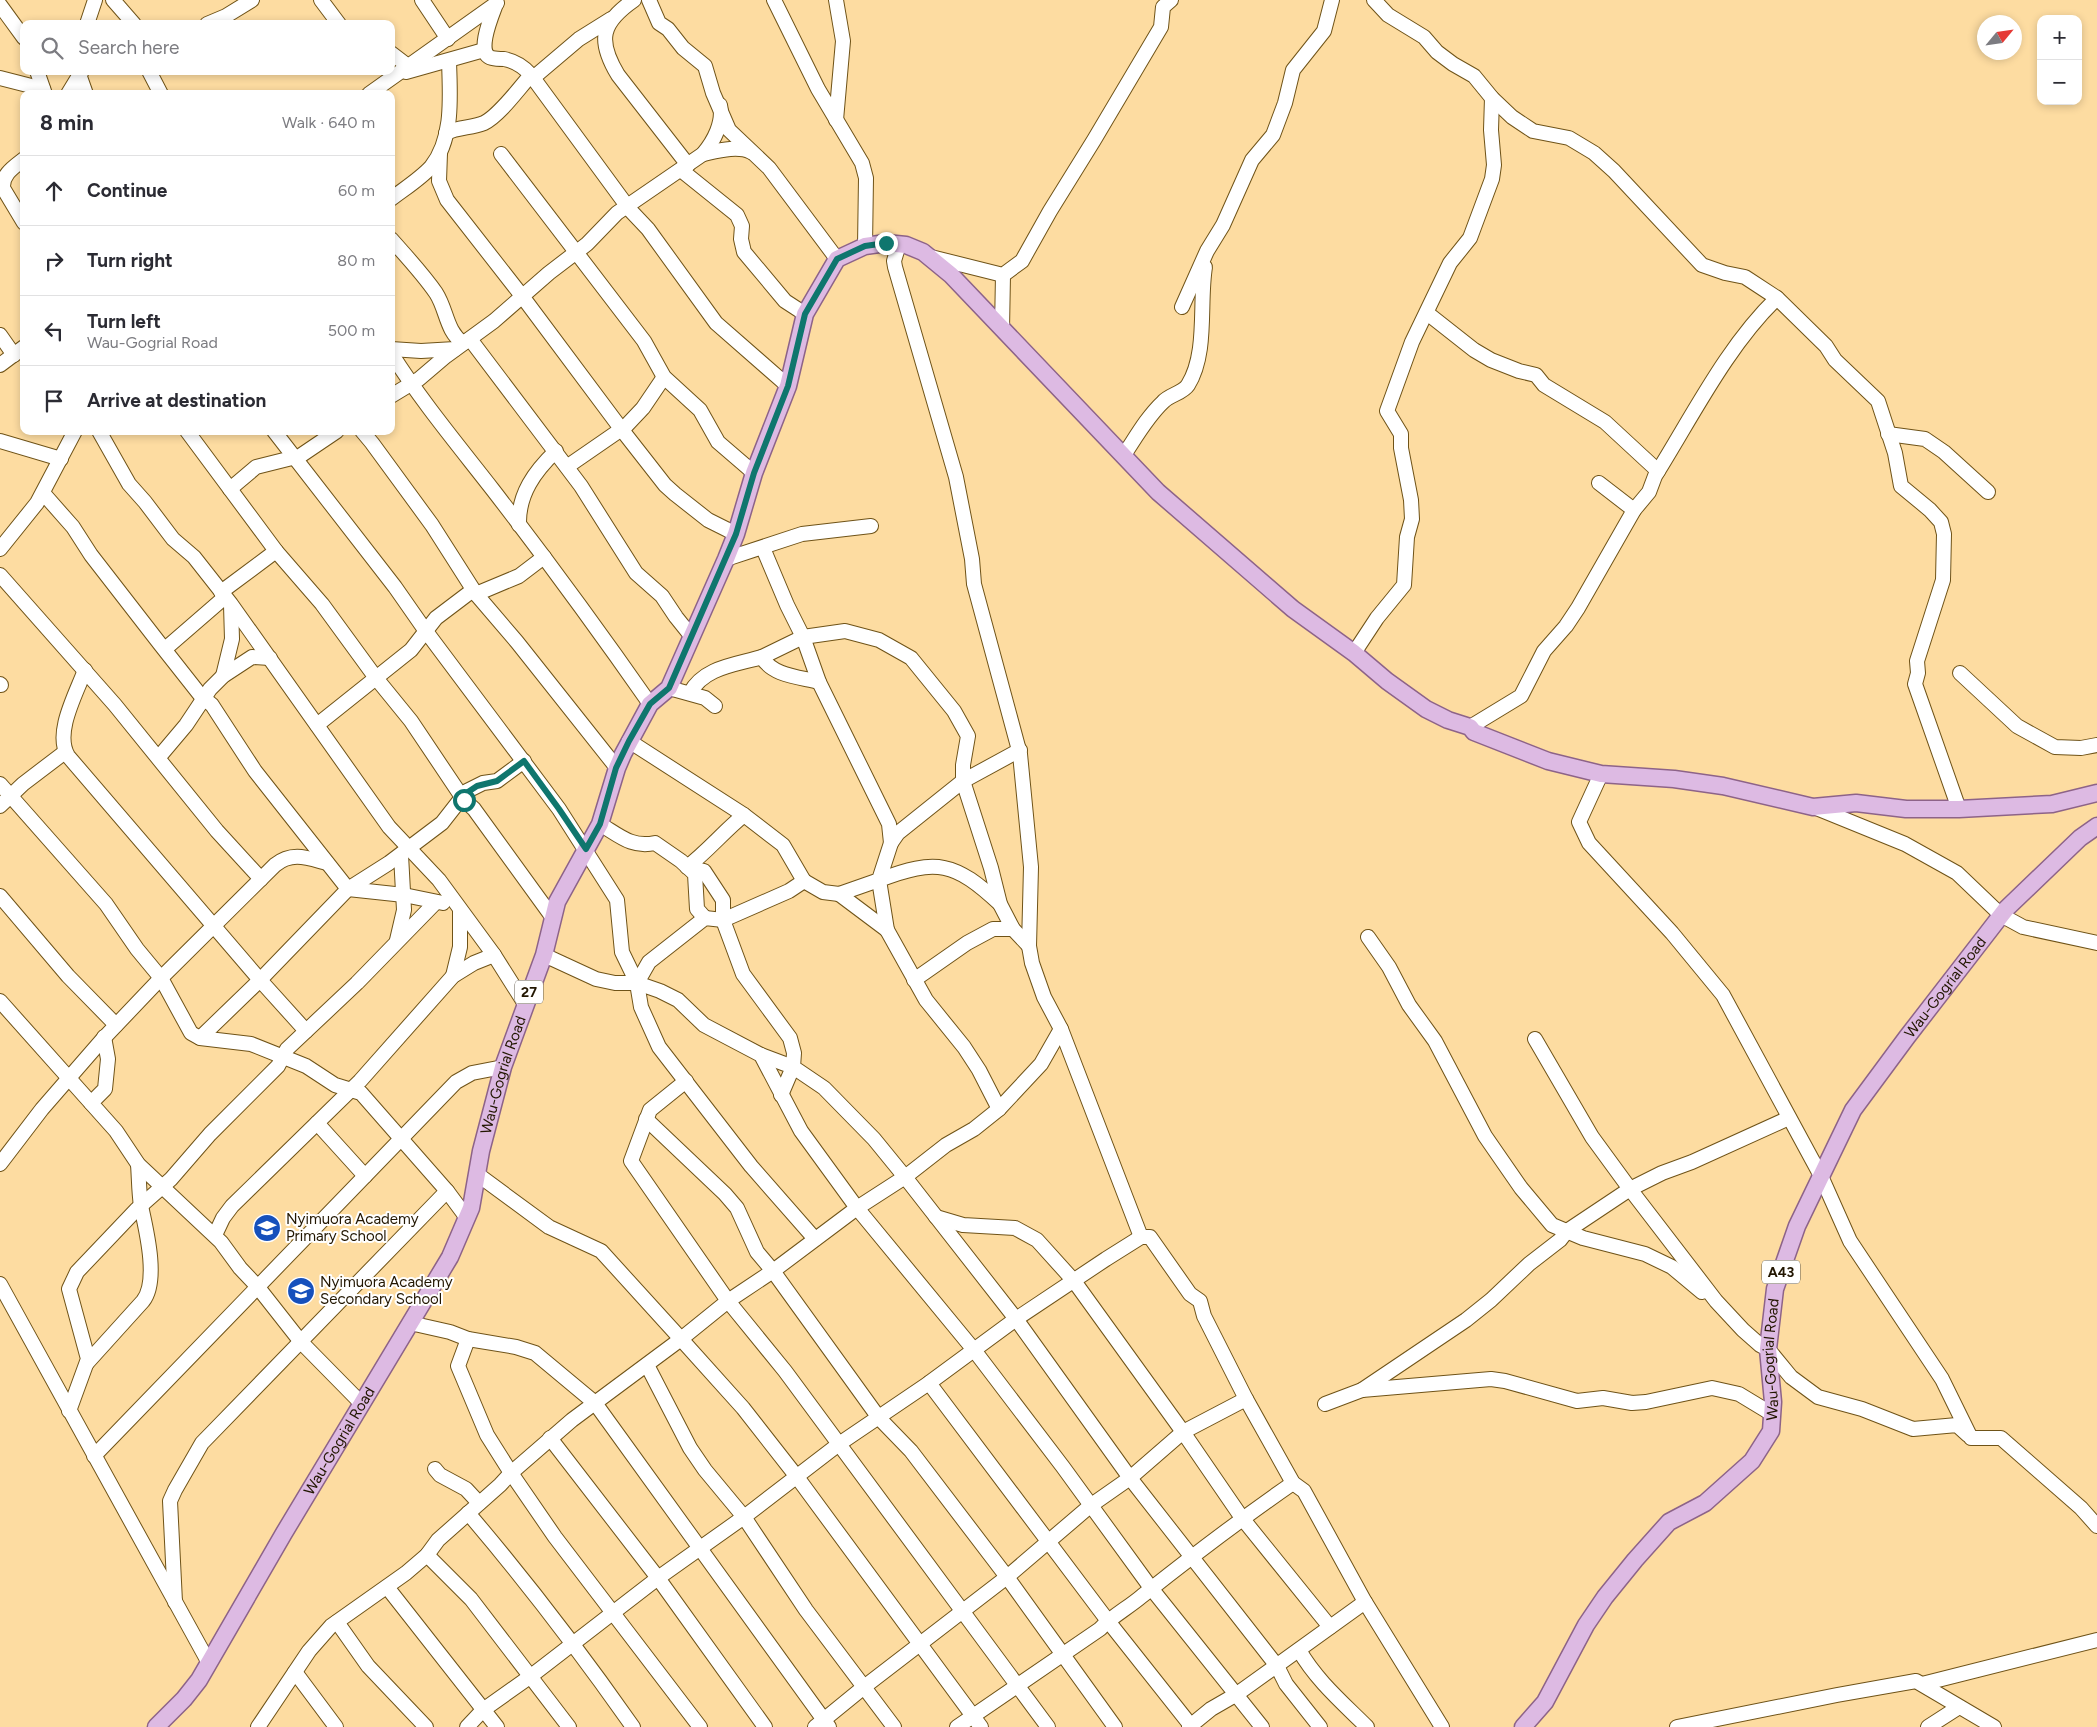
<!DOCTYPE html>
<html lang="en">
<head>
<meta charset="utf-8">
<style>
  body { margin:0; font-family:Figtree,sans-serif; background:#f7f7f7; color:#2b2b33 }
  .controls { position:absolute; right:15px; top:15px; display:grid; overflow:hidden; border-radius:10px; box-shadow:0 2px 8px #0003 }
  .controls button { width:45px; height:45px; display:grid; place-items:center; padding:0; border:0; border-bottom:1px solid #e1e1e2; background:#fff; color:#2b2b33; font:25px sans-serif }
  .compass { position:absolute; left:1977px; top:15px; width:45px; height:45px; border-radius:50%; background:#fff; box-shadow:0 2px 8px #0003; rotate:61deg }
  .stop { position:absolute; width:15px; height:15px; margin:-11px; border:4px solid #0f766e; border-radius:50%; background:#fff }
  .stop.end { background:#0f766e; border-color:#fff; box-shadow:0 1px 5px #0008 }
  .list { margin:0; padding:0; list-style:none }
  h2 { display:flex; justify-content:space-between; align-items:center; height:65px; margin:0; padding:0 20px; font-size:21px }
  h2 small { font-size:16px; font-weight:400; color:#7c7c81 }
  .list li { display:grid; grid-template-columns:32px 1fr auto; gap:15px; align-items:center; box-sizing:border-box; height:70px; padding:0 20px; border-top:1px solid #e1e1e2 }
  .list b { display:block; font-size:19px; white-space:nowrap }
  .list p { margin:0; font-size:16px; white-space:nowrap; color:#7c7c81 }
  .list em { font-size:16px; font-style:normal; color:#7c7c81 }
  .icon { flex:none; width:28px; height:28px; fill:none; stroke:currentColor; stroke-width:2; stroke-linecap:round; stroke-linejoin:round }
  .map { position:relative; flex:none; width:2097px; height:1727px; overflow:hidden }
  .search { position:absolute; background:#fff; box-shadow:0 2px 8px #0003; left:20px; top:20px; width:375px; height:55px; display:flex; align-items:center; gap:12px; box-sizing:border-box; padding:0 18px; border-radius:10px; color:#7c7c81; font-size:19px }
  .panel { position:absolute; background:#fff; box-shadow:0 2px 8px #0003; left:20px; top:90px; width:375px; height:345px; border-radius:10px }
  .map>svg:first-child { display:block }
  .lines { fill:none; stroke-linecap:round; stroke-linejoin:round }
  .minor-casing { stroke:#6f5318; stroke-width:16 }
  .major-casing { stroke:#8d6388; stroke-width:19 }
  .minor { stroke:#fff; stroke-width:14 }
  .major { stroke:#ddbae3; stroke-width:16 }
  .route { stroke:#0f766e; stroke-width:6 }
  .labels { text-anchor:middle; stroke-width:4; stroke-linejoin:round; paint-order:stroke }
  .shield { fill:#fff; stroke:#645c4d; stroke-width:1 }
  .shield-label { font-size:14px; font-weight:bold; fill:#221601 }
  .street-label { font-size:15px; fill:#221601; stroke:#fff }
  .poi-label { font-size:15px; fill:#221601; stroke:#fff; text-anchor:start }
</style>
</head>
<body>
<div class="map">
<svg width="2097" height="1727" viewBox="0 0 2097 1727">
  <rect width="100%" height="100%" fill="#fddca1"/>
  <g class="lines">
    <!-- minor casing -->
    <g class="minor-casing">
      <g id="minor">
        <path d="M 113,0 L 134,24"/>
        <path d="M 321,0 L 339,24"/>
        <path d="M 422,0 L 448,39"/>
        <path d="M 634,0 C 601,23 597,40 618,75 L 688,165"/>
        <path d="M 649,0 L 659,23 L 668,29 L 683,48 L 705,66 L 713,93 L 729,130 L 769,168 L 837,259"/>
        <path d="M 774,0 L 818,89 L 862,163 L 866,178 L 865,246"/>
        <path d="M 836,0 L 843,41 L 836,120"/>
        <path d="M 1374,0 L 1388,15 L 1424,37 L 1437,52 L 1453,64 L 1474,76 L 1492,98 L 1512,117 L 1533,131 L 1569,138 L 1594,153 L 1614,171 L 1702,265 L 1725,273 L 1745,277 L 1777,298 L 1826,346 L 1835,360 L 1878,401 L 1895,453 L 1901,486 L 1930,510 L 1941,522 L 1944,534 L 1943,580 L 1917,661 L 1918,673 L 1915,684 L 1959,809"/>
        <path d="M 496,4 C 492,15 475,54 492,58 C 496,59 500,59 504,59 C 515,61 524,67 531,75 L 630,210 L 648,229 L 716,323 L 788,386"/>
        <path d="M 0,5 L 24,38"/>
        <path d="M 87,24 L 95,0"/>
        <path d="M 207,24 L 226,16 L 252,0"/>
        <path d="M 391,53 L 408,66"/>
        <path d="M 37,71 L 45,94"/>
        <path d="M 149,71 L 161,94"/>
        <path d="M 406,72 L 484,50"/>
        <path d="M 80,77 L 86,94"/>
        <path d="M 0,78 L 43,89"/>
        <path d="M 533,78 L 579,39 L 611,19"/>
        <path d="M 68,94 L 82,71"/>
        <path d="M 369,94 L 497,3"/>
        <path d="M 446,133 C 458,127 472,128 484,123 C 500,115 519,88 531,75"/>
        <path d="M 440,153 L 439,181 L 447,200 L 522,296 L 622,430 L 665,485 L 675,494 L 708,520 L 736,534"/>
        <path d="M 501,154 L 644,341 L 664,377 L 700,410 L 718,442 L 754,473"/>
        <path d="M 703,154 C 717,151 738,145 751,152"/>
        <path d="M 24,159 C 14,167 2,174 3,188 L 24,223"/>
        <path d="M 681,170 L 737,215 L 742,226 L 741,239 L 744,252 L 785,301 L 805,314"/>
        <path d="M 391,199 C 404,189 420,179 431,167 C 454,138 450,96 449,61"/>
        <path d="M 391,239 C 406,256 423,274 436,293 C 447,310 446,331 463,343"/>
        <path d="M 899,244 L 894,261 L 895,267 L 956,477 L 972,559 L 974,584 L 1020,754 L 1031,867 L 1029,946 L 1032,963 L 1044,997 L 1061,1029 L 1141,1237"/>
        <path d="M 931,257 L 1003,275 L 1022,261 L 1050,211 L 1094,140 L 1161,27 L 1163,7 L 1171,0"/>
        <path d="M 1182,307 L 1207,251 L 1223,225 L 1252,160 L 1273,135 L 1285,103 L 1293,70 L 1324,31 L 1332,0"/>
        <path d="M 1427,313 L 1474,350 L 1491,360 L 1519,371 L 1536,375 L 1544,385 L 1605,422 L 1658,471"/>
        <path d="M 1002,329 L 1003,275"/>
        <path d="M 0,335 L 14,355"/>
        <path d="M 470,339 L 581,486 L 636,573 L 662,596 L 676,617 L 692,637"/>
        <path d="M 391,349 L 421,351 L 455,349"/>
        <path d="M 391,353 C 422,402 458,445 493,490 C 547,560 599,631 650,704"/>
        <path d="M 0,365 L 24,347"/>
        <path d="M 391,396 L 419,379 L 446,356 L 494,321 L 549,273 L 587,244 L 617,213 L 703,154 C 714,141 724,122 720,105"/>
        <path d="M 99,431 L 129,484 L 145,502 L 173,539 L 194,557 L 231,604 L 389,827 L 439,880 L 494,955 L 525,1004"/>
        <path d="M 187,431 L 276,551 L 322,604 L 376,678 L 411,721 L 464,800 L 474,809 L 553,918"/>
        <path d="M 274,431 L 395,587 L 425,630 L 559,809 L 617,900 L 622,952 L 637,983 L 641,1007 L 659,1047 L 751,1166 L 815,1239"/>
        <path d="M 362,431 L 372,443 L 432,525 L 476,594 L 517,642 L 617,768"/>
        <path d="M 1888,434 L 1925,439 L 1944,452 L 1988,492"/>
        <path d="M 0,441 L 61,459"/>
        <path d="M 1124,455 C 1136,437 1147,417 1163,402 C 1169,395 1183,393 1188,385 C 1208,353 1199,303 1205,267"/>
        <path d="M 568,466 L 626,426 L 643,408 L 664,377"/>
        <path d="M 1599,483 L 1634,510"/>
        <path d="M 230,489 L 256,467 L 300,456 L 337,431"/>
        <path d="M 43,493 L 73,527 L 91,555 L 160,644 L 201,696 L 212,705 L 255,771 L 348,889 L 404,895 L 443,903"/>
        <path d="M 519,525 C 518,494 535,471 556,451"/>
        <path d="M 763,548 L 787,605 L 803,637 L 819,682 L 889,824 L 891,843 L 898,833 L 963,781 L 1020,750"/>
        <path d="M 0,549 L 37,503 L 75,431"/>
        <path d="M 726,559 L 802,534 L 871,526"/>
        <path d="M 0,575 L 115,705 L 217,831 L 261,879"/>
        <path d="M 221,592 L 276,551"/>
        <path d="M 476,594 L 519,576 L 544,557"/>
        <path d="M 165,649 L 225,597"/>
        <path d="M 1354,653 L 1377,618 L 1404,585 L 1407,537 L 1412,519 L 1411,500 L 1401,448 L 1401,434 L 1387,411 L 1412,342 L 1450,263 L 1470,238 L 1492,179 L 1494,165 L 1491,130 L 1492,98"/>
        <path d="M 762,657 L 803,637 L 845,631 L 879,640 L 911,658 L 954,711 L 968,736 L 963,765 L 963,781 L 991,868 L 1000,904 L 1013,929 L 1029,946"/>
        <path d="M 85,670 C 76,694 54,733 68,756 L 260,980 L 306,1031"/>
        <path d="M 1960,673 L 2017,726 L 2055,747 L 2081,748 L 2097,745"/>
        <path d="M 223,676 L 232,639 L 231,605"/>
        <path d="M 0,684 L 1,685"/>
        <path d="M 669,688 L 705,698 L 715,706"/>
        <path d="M 690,693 C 704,667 735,665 762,657 C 772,676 800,677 819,682"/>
        <path d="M 317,725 L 411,650 L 436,618 L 473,590"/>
        <path d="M 1470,727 L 1521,696 L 1544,651 L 1566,626 L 1578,608 L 1634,510 L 1649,492 L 1655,476 C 1692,417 1727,346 1777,298"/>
        <path d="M 629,741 L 744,815 L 783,845 L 804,881"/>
        <path d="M 159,757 L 186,725 L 210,689 L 223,676 L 252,657 L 270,658"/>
        <path d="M 1601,774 L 1579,822 L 1589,843 L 1672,933 L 1723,995 L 1821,1176 L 1850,1241 L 1942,1379 L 1971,1438 L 2001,1438 L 2081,1508 L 2097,1526"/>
        <path d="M 0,784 L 106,904 L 137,949 L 161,978 L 191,1033 L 200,1038 L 251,1044 L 306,1066 L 335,1085 L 361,1093 L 447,1191 L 467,1218"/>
        <path d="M 0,806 L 23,784 L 65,752"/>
        <path d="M 1814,807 L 1905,844 L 1957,873 L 2001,915 L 2023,927 L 2097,943"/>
        <path d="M 744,815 C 724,831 708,851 687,867 L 704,871 L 723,900 L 723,920 L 743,974 L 790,1038 L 794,1053 L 793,1067 L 824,1088 L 874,1139 L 905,1177 L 1016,1319 L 1130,1478 L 1277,1666 L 1286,1684 L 1320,1727"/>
        <path d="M 600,824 C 620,836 632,848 655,843 L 681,861 L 695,874 L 697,909 L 705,918"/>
        <path d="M 839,894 L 887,930"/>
        <path d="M 0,896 L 68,976 L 116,1025"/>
        <path d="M 1368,937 L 1389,967 L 1409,1005 L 1435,1041 L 1485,1136 L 1521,1188 L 1552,1225 L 1583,1238 L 1645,1254 L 1672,1267 L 1702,1292"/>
        <path d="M 397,940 L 404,910 L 401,855"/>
        <path d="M 544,955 L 596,979 L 615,983 L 637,983 L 660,991 L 678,1000 L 704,1025 L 761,1055 L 801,1131 L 857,1208 L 974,1350 L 1063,1467 L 1151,1588 L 1262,1727"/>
        <path d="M 453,976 L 460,947 L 460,910"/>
        <path d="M 914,980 L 967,943 L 993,929 L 1013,929"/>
        <path d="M 637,983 L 649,962 L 705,918 L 723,920 L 789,891 L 804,881 L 823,892 L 839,894 L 879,880 L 891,843"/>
        <path d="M 0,1001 L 91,1103"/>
        <path d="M 104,1037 L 108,1059 L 105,1089 L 91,1103 L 116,1131 L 138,1164 L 221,1242 L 240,1268 L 257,1286 L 301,1342 L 362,1404"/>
        <path d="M 200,1038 L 260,980 L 348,889 L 389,863 L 442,823 L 467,791 L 483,783 L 497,781 L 524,761"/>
        <path d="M 1535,1039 L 1592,1137 L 1630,1189 L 1716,1301 L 1743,1330 L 1760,1345 L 1768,1349 L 1791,1377 L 1818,1397 L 1862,1409 L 1913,1429 L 1957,1425 L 1968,1435"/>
        <path d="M 761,1055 L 793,1067 L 781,1095"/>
        <path d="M 686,1081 L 650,1110 L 631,1161 L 728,1301 L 785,1371 L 1048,1727"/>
        <path d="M 999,1109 L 979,1070 L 964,1047 L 926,1000 L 887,930 L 879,880 C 937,858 955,862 1000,904"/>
        <path d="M 646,1119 L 725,1194 L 737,1208 L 757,1252 L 773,1271 L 879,1418 L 911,1451 L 1007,1577 L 1115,1727"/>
        <path d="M 317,1123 L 365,1176"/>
        <path d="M 0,1164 L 42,1109 L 102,1040 L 161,978 L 275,865 C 292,851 308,858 327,863"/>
        <path d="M 477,1174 L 549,1227 L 601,1251 L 681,1339 L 743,1408 L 797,1477 L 981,1727"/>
        <path d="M 936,1217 L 963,1225 L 1015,1228 L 1037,1240 L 1074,1281 L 1183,1432 L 1242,1518 L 1330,1627"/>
        <path d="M 215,1235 L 223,1218 L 232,1206 L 360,1081 L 453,976 L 474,963 L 494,955"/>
        <path d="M 0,1284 L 209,1663"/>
        <path d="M 410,1323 L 450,1332 L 468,1339 L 516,1347 L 535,1353 L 595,1403 L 829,1727"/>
        <path d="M 468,1339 L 458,1366 L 487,1435 L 511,1473 L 555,1537 L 700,1727"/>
        <path d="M 87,1363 L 143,1301 C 159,1281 146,1229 141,1206 C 139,1193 139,1178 138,1164"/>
        <path d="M 647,1365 L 690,1448 L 705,1470 L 744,1517 L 806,1610 L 894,1727"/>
        <path d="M 929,1383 L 1108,1621 L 1192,1727"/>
        <path d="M 1362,1390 L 1466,1320 L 1491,1300 L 1529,1264 L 1560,1240 L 1567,1231 L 1630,1189 L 1662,1173 L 1692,1162 L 1789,1118"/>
        <path d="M 1325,1404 L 1362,1390 L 1491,1379 L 1505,1381 L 1577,1401 L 1603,1398 L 1632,1403 L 1646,1402 L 1712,1388 L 1739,1394 L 1772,1414"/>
        <path d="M 69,1411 L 88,1359 L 69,1289 L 77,1272 L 136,1210 L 171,1179 L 210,1134 L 278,1066 L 287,1049 L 357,983 L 436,902"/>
        <path d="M 550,1438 L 658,1578 L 765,1727"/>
        <path d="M 94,1456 L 456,1082 L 472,1073 L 503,1067"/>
        <path d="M 435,1469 L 440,1475 L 466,1489 L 479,1503"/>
        <path d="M 468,1513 C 527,1582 581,1653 633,1727"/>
        <path d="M 427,1555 L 471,1599 L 569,1727"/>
        <path d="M 387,1587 L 497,1727"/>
        <path d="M 175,1602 L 170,1501 L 175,1490 L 202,1443 L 447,1191"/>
        <path d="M 337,1622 L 368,1666 L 426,1727"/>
        <path d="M 1299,1650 C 1316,1680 1343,1703 1367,1727"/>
        <path d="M 295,1672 L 336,1727"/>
        <path d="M 1922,1684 L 2097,1640"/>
        <path d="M 258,1727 L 309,1651 L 331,1626 L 406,1573 L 427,1555 L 438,1540 L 500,1485 L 511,1473 L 572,1420 L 681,1339 L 728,1301 L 773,1271 L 857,1208 L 905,1177 L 946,1145 L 974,1129 L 999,1109 L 1041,1064 L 1061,1029"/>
        <path d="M 467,1727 L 483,1710 L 531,1676 L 658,1578 L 744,1517 L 839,1444 L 929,1383 L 1016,1319 L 1106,1259 L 1141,1237 L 1150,1237 L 1190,1294 L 1200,1301 L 1204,1316 L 1246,1399 L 1293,1483 L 1304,1491 L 1365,1602 L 1442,1727"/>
        <path d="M 815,1727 L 864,1687 L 1007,1577 L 1090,1506 L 1130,1478 L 1183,1432 L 1246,1399"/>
        <path d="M 957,1727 L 1100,1629 C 1112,1616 1128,1608 1142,1596 C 1191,1557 1241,1519 1293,1483"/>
        <path d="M 1189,1727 L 1211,1709 L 1237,1694 L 1365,1602"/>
        <path d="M 1677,1727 L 1837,1695 L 1916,1681 L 1994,1727"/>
        <path d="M 1928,1727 L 1959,1707"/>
      </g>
    </g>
    <!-- major casing -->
    <g class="major-casing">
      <g id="major">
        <path id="s1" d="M 156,1727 L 184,1699 L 199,1680 L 284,1533 L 450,1257 L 471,1208 L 481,1151 L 503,1067 L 544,955 L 557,902 L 600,824 L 617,768 L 623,754 L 650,704 L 669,688 L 726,559 L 736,534 L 754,473 L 788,386 L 805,314 L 837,259 L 865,246 L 886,243 L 906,245 L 923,252 L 951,275 L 1158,492 L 1293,609 L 1354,653 L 1387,681 L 1426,709 L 1448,720 L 1470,727 L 1474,732 L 1548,761 L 1601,774 L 1674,779 L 1723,786 L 1813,807 L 1856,803 L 1906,809 L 1959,809 L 2052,804 L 2097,793"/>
        <path id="s2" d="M 1523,1727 L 1545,1702 L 1586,1625 L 1605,1597 L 1635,1560 L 1669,1522 L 1705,1503 L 1752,1461 L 1771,1431 L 1773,1402 L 1768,1349 L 1775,1289 L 1797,1226 L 1853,1110 L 1907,1037 L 2006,909 L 2080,838 L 2097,826"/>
      </g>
    </g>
    <!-- minor -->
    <use href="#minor" class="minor"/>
    <!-- major -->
    <use href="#major" class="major"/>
  </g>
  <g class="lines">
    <!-- route -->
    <path class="route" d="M 464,800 L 462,796 L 477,786 L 497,781 L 524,761 L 559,809 L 586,849 L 600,824 L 616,768 L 629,741 L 650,704 L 669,688 L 736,534 L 754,473 L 788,386 L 805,314 L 837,259 L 865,246 L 886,243"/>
  </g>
  <!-- icons -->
  <defs>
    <g id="school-disc" transform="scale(1.4375)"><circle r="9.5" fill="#1650bc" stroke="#fff"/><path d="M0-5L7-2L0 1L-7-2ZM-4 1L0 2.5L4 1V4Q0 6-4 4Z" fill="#fff"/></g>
  </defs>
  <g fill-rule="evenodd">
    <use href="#school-disc" x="267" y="1228"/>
    <use href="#school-disc" x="301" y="1291"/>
  </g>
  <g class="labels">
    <!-- shield labels -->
    <g class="shield">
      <rect x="515" y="980.5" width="28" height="23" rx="4"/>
      <rect x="1762" y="1260.5" width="38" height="23" rx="4"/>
    </g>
    <g class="shield-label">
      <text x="529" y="997">27</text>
      <text x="1781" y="1277">A43</text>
    </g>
    <!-- street labels -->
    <g class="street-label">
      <text dy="5" stroke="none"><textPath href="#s2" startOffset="884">Wau-Gogrial Road</textPath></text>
      <text dy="5" stroke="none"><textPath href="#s1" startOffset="746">Wau-Gogrial Road</textPath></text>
      <text dy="5" stroke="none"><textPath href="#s2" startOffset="464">Wau-Gogrial Road</textPath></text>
      <text dy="5" stroke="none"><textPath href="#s1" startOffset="341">Wau-Gogrial Road</textPath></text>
    </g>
    <!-- poi labels -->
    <g class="poi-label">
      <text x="286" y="1224">Nyimuora Academy<tspan x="286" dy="17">Primary School</tspan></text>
      <text x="320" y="1287">Nyimuora Academy<tspan x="320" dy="17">Secondary School</tspan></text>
    </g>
  </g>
</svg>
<div class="controls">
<button>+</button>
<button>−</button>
</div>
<svg class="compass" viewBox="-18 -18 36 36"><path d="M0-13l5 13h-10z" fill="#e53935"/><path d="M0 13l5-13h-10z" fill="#7c7c81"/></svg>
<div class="stop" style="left:464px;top:800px"></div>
<div class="stop end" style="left:886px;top:243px"></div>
<div class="search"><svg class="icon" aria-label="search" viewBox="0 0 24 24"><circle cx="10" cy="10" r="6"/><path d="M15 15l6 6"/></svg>Search here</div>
<section class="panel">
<h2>8 min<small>Walk · 640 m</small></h2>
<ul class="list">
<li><svg class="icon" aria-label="ahead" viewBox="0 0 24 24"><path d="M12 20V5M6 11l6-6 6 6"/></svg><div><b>Continue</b></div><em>60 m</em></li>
<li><svg class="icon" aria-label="right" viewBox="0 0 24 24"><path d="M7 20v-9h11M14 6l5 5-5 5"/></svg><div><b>Turn right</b></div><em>80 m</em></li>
<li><svg class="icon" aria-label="left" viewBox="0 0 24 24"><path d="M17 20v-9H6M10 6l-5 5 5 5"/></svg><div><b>Turn left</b><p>Wau-Gogrial Road</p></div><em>500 m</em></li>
<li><svg class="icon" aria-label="arrive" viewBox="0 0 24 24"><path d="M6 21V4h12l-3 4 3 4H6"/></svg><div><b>Arrive at destination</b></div></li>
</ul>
</section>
</div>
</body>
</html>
